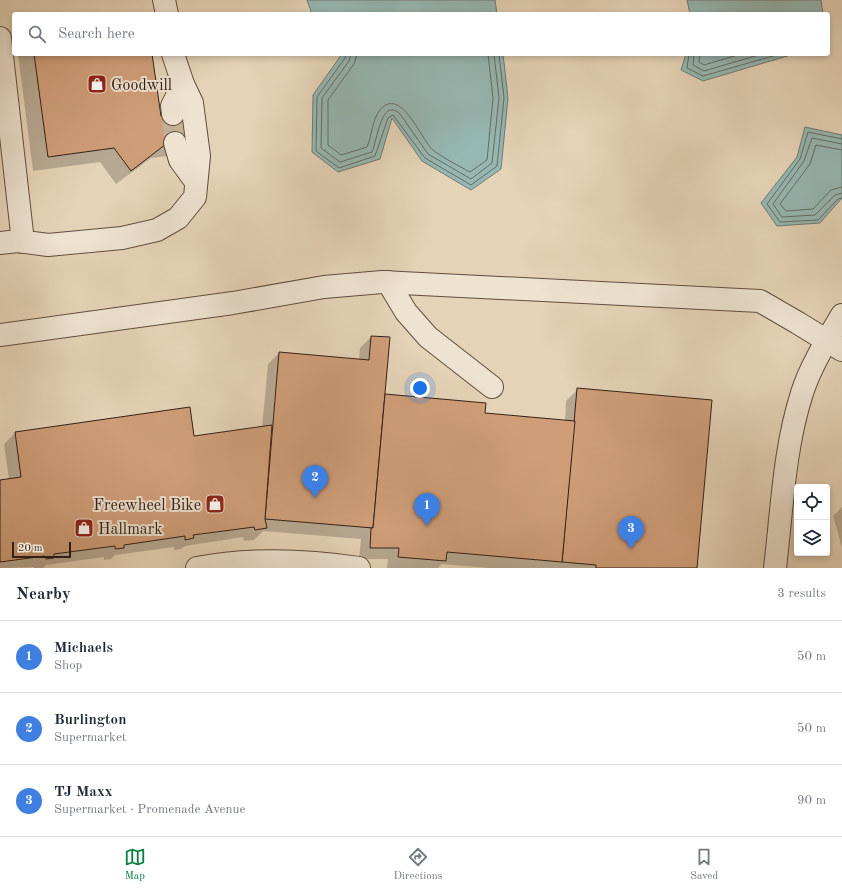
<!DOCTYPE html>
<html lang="en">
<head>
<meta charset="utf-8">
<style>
  body { margin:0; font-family:"Old Standard TT",serif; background:#f2f2f3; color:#1f2937 }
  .controls { position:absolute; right:12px; bottom:12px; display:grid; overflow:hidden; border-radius:4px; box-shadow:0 2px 6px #0003 }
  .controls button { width:36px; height:36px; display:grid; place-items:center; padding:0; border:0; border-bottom:1px solid #e0e1e3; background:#fff; color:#1f2937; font:20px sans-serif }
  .scale { position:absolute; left:12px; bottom:10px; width:59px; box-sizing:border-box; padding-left:4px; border:2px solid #352017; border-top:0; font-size:11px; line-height:14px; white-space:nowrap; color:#352017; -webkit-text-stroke:3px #eee2d0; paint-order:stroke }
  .you { position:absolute; left:420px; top:388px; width:14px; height:14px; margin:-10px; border:3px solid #fff; border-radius:50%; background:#1a73e8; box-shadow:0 0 0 6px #1a73e833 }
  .badge { display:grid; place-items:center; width:26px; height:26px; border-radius:50%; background:#0b8043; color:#fff; font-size:13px; font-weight:700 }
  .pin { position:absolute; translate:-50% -33px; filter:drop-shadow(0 1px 2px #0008) }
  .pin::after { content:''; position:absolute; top:21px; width:14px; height:12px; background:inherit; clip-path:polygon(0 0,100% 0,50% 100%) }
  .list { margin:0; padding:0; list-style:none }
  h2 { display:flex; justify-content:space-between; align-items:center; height:52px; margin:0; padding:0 16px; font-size:17px }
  h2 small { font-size:13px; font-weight:400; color:#747a83 }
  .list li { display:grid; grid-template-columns:26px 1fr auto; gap:12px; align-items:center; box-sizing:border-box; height:72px; padding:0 16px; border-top:1px solid #e0e1e3 }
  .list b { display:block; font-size:15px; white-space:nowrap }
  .list p { margin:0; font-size:13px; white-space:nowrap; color:#747a83 }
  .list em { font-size:13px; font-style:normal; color:#747a83 }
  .icon { flex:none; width:22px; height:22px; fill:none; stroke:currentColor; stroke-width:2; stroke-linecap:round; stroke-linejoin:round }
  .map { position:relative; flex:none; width:842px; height:568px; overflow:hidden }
  .search { position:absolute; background:#fff; box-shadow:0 2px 6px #0003; left:12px; right:12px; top:12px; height:44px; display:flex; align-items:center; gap:10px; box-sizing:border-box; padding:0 14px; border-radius:4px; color:#747a83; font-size:15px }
  .sheet { height:268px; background:#fff }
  nav { display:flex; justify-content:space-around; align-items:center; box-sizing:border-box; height:56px; border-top:1px solid #e0e1e3; background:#fff; font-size:11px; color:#747a83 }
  nav a { display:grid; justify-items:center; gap:2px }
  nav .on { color:#0b8043 }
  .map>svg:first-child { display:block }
  .water { fill:#96b7b2; stroke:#6f7b74 }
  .shadow { fill:#0003 }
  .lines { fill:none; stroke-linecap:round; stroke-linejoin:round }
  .shore { stroke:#666c64; stroke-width:1 }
  .building { fill:#cf9e79; stroke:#352017 }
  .minor-tunnel { stroke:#c2af97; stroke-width:22; stroke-dasharray:22 11; stroke-linecap:butt }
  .minor-casing { stroke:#614d3f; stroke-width:24 }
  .minor { stroke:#eee2d0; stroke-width:22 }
  .labels { text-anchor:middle; stroke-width:4; stroke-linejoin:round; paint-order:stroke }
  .poi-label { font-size:16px; fill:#352017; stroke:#eee2d0; text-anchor:start }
</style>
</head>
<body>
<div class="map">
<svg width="842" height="568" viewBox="0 0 842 568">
  <rect width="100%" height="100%" fill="#e5d3b7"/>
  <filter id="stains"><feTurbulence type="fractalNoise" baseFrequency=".005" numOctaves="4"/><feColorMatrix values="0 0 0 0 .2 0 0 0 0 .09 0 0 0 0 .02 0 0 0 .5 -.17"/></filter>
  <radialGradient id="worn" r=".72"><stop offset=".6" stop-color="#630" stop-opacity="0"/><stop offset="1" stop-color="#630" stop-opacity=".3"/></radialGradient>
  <!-- water -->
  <g class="water">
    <path d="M 307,0 L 495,0 L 497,14 L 312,14 Z"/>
    <path d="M 687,0 L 821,0 L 823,14 L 690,14 Z"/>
    <path d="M 342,54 L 503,54 L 508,98 L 501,169 L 471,190 L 422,161 L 392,118 L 380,159 L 338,172 L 312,152 L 313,95 Z"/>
    <path d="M 686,54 L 794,54 L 703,81 L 681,70 Z"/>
    <path d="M 805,127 L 842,135 L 842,198 L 820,223 L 777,226 L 761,203 L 797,157 Z"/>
  </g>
  <!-- shadow -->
  <g class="shadow">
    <path d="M 18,54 L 151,54 L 160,117 L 169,156 L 151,158 L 116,184 L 100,162 L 33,171 Z"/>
    <path d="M 371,337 L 384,395 L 485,404 L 484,414 L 565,421 L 566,401 L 578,389 L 696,568 L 489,568 L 442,564 L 438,568 L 387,568 L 388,559 L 359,559 L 361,539 L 263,531 L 254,540 L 244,541 L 243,537 L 185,546 L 181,549 L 174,550 L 174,547 L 115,555 L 111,559 L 104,560 L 104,557 L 46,565 L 43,568 L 34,568 L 34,567 L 0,568 L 0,481 L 9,480 L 4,444 L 15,433 L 193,437 L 262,428 L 268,364 L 279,353 L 359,360 L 360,348 Z"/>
    <path d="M 842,507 L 842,548 L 833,516 Z"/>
  </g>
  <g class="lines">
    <!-- shore -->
    <g class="shore">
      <path d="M 346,54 L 345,58 L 317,97 L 316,151 L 339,168 L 375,156 L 388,118 L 393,115 L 425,158 L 471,185 L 497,166 L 504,98 L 499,54"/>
      <path d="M 351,54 L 349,61 L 322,98 L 321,148 L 340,162 L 372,152 C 377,142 381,96 400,114 L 428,154 L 471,179 L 492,163 L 499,98 L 494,54"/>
      <path d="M 357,54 L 354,64 L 328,100 L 328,145 L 341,155 L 367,147 C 372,136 372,119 380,110 C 401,85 421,140 433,150 C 443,158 459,166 470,172 L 487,160 L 493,98 L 488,54"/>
      <path d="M 689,54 L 687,68 L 703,76 L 780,54"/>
      <path d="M 694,54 L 693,65 L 704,71 L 762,54"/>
      <path d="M 700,54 L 699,62 L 704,65 L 741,54"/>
      <path d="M 842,139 L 808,132 L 800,159 L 767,204 L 780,222 L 818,220 L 838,199 L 842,198"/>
      <path d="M 842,144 L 812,138 L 804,161 L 773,204 L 782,217 L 815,215 L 835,195 L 842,193"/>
      <path d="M 842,150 L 816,145 L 810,164 L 780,204 L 786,211 L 813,209 L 831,190 L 842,187"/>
    </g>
  </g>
  <!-- building -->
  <g class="building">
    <path d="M 34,54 L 152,54 L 161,116 L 180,113 L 184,141 L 166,144 L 131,171 L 114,148 L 48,157 Z"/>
    <path d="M 371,336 L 390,337 L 373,528 L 265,519 L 279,352 L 369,360 Z"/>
    <path d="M 577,388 L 712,400 L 697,568 L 596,568 L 596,565 L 562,562 Z"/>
    <path d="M 385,394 L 486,403 L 485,413 L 575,421 L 562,562 L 447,552 L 446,561 L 398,557 L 399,548 L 370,548 L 371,528 L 373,528 Z"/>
    <path d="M 190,407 L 194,436 L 272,425 L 265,519 L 267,528 L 255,530 L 254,527 L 193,535 L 194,538 L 185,540 L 185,536 L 124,545 L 124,548 L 115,549 L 115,546 L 54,554 L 54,558 L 46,559 L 45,556 L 0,562 L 0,480 L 21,477 L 15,432 Z"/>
  </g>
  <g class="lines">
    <!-- minor-tunnel -->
    <path class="minor-tunnel" d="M 173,114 L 175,143"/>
    <!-- minor casing -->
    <g class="minor-casing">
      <g id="minor">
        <path d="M 164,0 L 167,14"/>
        <path d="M 0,38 L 23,242"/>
        <path d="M 173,114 L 172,106 L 183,84"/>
        <path d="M 175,143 L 180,160 L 196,182"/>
        <path d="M 0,243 L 18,241 L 48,245 L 122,238 L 157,230 L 178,218 L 195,197 L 199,156 L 192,103 L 183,84 L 173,54"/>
        <path d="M 388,282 L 406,312 L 428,337 L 492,387"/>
        <path d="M 0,335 L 233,303 L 324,287 L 382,282 L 760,301 L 798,323 L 842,350"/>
        <path d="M 197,568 C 250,558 306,560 359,568"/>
        <path d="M 775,568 C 782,510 784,449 802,393 C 811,365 827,340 842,315"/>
      </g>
    </g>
    <!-- minor -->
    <use href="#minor" class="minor"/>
  </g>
  <!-- icons -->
  <defs>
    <g id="shop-square" transform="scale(1)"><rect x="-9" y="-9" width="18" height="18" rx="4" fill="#8f2418" stroke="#eee2d0"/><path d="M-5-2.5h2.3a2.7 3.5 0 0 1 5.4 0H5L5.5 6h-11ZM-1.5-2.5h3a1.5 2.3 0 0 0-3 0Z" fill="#fff"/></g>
  </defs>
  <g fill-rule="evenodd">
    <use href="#shop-square" x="97" y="84"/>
    <use href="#shop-square" x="215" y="504"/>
    <use href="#shop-square" x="84" y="528"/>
  </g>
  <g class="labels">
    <!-- poi labels -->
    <g class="poi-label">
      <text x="111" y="90">Goodwill</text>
      <text x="201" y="510" text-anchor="end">Freewheel Bike</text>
      <text x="98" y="534">Hallmark</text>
    </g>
  </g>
  <rect width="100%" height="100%" filter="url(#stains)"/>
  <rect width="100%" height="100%" fill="url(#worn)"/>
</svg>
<div class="controls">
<button><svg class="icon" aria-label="locate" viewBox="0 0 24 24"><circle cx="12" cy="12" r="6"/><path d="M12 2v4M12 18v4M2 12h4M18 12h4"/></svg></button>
<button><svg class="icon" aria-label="layers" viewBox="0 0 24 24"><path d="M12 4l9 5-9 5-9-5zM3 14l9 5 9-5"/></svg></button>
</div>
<div class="scale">20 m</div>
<div class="you"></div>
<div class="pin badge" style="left:427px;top:526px;background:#3f7fe0">1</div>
<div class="pin badge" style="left:315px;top:498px;background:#3f7fe0">2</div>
<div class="pin badge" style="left:631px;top:549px;background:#3f7fe0">3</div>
<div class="search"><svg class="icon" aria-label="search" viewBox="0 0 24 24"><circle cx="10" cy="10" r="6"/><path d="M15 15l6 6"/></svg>Search here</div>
</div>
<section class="sheet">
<h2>Nearby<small>3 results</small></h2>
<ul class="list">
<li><span class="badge" style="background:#3f7fe0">1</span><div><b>Michaels</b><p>Shop</p></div><em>50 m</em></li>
<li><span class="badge" style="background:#3f7fe0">2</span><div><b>Burlington</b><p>Supermarket</p></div><em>50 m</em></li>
<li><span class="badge" style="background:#3f7fe0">3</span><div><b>TJ Maxx</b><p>Supermarket · Promenade Avenue</p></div><em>90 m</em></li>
</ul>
</section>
<nav>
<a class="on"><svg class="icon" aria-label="map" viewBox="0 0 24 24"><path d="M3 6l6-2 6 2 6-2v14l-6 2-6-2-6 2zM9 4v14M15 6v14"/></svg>Map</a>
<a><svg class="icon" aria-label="directions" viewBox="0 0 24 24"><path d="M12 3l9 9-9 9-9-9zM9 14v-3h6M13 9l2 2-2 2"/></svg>Directions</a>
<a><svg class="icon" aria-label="saved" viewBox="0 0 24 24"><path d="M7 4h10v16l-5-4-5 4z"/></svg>Saved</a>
</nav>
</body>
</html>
